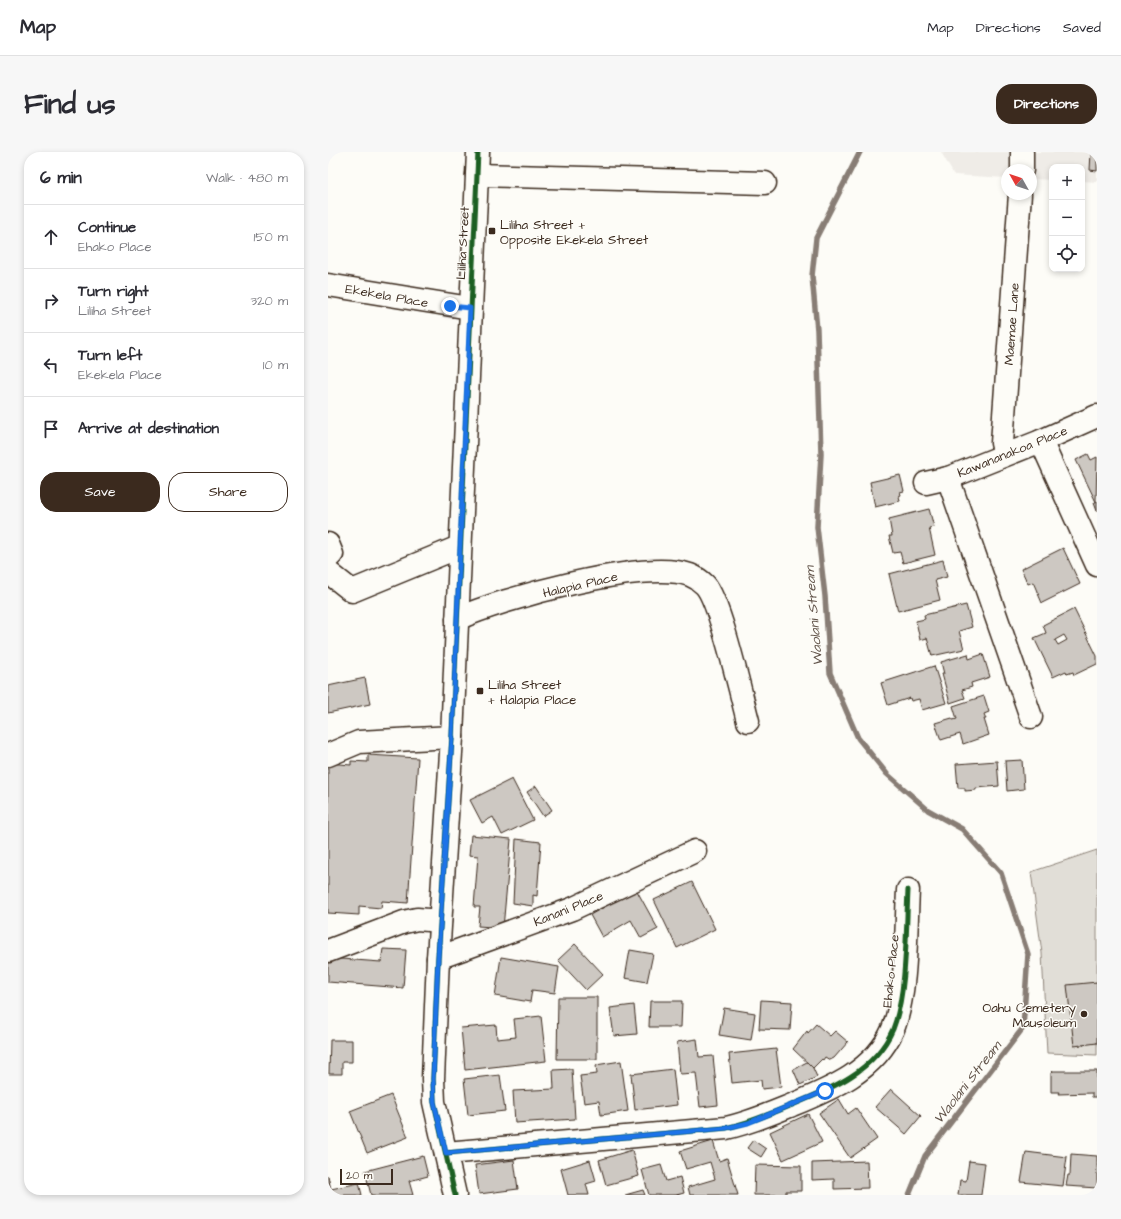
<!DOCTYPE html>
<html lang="en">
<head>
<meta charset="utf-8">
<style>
  body { margin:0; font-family:"Architects Daughter",sans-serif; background:#f7f7f7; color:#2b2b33 }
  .controls { position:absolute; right:12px; top:12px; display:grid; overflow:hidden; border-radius:8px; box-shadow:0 2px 6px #0003 }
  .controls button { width:36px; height:36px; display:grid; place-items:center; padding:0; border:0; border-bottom:1px solid #e1e1e2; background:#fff; color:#2b2b33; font:20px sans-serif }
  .compass { position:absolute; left:673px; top:12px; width:36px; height:36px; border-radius:50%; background:#fff; box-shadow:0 2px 6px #0003; rotate:310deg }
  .scale { position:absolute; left:12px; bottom:10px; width:53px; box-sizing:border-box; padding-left:4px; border:2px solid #3b2a1e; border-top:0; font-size:11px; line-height:14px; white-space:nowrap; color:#3b2a1e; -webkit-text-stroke:3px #fdfcf7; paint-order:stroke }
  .stop { position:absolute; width:12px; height:12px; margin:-9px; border:3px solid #1a73e8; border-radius:50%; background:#fff }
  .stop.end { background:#1a73e8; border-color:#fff; box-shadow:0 1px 4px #0008 }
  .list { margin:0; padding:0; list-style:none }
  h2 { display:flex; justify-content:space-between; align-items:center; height:52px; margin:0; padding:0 16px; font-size:17px }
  h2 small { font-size:13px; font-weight:400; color:#7c7c81 }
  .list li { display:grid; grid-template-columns:26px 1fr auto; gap:12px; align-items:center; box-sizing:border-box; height:64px; padding:0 16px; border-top:1px solid #e1e1e2 }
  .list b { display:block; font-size:15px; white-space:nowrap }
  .list p { margin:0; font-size:13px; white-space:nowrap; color:#7c7c81 }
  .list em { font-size:13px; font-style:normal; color:#7c7c81 }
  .actions { display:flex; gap:8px; padding:12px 16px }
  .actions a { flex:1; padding:9px 0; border:1px solid #3b2a1e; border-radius:16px; text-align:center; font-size:14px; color:#3b2a1e }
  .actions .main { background:#3b2a1e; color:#fff }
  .icon { flex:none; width:22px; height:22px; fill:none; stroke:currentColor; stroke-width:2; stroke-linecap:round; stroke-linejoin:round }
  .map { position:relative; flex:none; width:769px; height:1043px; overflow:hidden; border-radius:16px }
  header { display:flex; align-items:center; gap:24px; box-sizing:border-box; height:56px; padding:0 20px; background:#fff; border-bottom:1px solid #e1e1e2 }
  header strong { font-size:19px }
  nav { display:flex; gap:22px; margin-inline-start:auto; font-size:14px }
  .intro { display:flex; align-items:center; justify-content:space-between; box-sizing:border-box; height:96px; padding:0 24px }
  h1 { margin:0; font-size:28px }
  .button { padding:10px 18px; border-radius:16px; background:#3b2a1e; color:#fff; font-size:14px; font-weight:700 }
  main { display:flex; gap:24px; padding:0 24px }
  aside { flex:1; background:#fff; border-radius:16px; box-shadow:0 2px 6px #0003 }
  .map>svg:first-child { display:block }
  .built { fill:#efece7 }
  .green { fill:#e1ded7; stroke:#8e847a }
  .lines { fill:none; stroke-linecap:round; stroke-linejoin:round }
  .stream { stroke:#887d74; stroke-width:5.5 }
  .building { fill:#cdc8c2; stroke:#3b2a1e; fill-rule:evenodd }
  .minor-casing { stroke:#3b2a1e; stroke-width:25 }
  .minor { stroke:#fdfcf7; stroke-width:22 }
  .cycleway-casing { stroke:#fdfcf7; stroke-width:8 }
  .cycleway { stroke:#1b5e20; stroke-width:5 }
  .route { stroke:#1a73e8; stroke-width:5 }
  .poi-dot { fill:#3b2a1e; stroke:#fdfcf7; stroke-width:1.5 }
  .labels { text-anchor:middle; stroke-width:3; stroke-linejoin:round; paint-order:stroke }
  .poi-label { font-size:13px; fill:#3b2a1e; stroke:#fdfcf7; text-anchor:start }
  .street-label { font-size:13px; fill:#3b2a1e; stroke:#fdfcf7 }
  .water-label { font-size:14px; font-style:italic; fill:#615349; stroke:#fdfcf7 }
</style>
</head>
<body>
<header>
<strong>Map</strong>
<nav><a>Map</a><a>Directions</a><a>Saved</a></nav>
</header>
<div class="intro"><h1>Find us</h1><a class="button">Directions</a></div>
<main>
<aside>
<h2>6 min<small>Walk · 480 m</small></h2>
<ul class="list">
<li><svg class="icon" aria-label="ahead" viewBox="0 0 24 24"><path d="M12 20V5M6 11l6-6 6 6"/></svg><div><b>Continue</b><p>Ehako Place</p></div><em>150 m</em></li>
<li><svg class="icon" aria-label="right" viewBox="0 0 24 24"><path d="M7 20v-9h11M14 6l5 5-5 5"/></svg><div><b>Turn right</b><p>Liliha Street</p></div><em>320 m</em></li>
<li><svg class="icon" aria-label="left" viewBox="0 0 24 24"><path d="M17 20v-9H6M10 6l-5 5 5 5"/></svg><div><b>Turn left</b><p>Ekekela Place</p></div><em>10 m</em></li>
<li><svg class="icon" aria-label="arrive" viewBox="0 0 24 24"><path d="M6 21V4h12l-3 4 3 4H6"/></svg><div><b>Arrive at destination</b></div></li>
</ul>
<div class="actions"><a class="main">Save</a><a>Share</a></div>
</aside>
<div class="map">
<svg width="769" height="1043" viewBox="0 0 769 1043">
  <rect width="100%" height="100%" fill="#fdfcf7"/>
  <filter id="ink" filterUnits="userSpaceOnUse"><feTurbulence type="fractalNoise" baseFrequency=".025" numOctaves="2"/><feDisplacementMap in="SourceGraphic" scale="8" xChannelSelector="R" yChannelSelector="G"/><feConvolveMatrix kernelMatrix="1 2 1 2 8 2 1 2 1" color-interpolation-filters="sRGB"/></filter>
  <g filter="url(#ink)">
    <!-- built -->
    <path class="built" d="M 613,0 L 769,0 L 769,30 L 754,29 L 754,15 L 724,15 L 724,28 L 703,27 L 703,18 L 679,18 L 679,26 L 626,23 Z"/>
    <!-- green -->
    <path class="green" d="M 769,698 L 769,903 L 719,901 L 714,801 L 703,720 Z"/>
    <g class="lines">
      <!-- stream -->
      <path class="stream" d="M 532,0 L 488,86 L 484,124 L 489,178 L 493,302 L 489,375 L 497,444 L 502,521 L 530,586 L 559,622 L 600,658 L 634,677 L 673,721 L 700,802 L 695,876 L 597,1004 L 581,1043"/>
    </g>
    <!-- building -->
    <g class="building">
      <path d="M 763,0 L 769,0 L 769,19 L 762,18 Z"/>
      <path d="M 760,302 L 763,308 L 769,305 L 768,350 L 748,308 Z"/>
      <path d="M 572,323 L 576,339 L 572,340 L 573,343 L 571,344 L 572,349 L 547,355 L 542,330 Z"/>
      <path d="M 769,349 L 769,359 L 766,351 Z"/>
      <path d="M 601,357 L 606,375 L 601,376 L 607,403 L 575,411 L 572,400 L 565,401 L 561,384 L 564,384 L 561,367 Z"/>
      <path d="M 735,396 L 752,432 L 714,451 L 705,430 L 700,432 L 693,417 Z"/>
      <path d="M 615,408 L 619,425 L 607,428 L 612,448 L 570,459 L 561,422 Z"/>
      <path d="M 638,453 L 644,475 L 631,479 L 636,497 L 604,504 L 599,486 L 592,488 L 588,469 L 597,467 L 596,463 Z"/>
      <path d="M 746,457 L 769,504 L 769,512 L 746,523 L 745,520 L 739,522 L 738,519 L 725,525 L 706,486 L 718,481 L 715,473 ZM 736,483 L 739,488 L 730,493 L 727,488 Z"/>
      <path d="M 640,502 L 641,507 L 655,502 L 662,525 L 643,531 L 644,535 L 634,538 L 637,546 L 622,551 L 614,522 L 616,522 L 613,510 Z"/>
      <path d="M 606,514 L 618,551 L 594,558 L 591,547 L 583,549 L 582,546 L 560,553 L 553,531 Z"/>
      <path d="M 37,526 L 42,552 L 0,561 L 0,534 Z"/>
      <path d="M 656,544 L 661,560 L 656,562 L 658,567 L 656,567 L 661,583 L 635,592 L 632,582 L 613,588 L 607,571 L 624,566 L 625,568 L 629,567 L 625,554 Z"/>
      <path d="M 40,603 L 90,606 L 80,751 L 54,749 L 53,756 L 31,754 L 31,763 L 0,761 L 0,611 L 23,613 L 23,609 L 40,610 Z"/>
      <path d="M 694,608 L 696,637 L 679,639 L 677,609 Z"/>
      <path d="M 669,609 L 671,634 L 648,636 L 648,638 L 637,639 L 637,636 L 630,636 L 628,612 Z"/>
      <path d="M 184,627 L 205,668 L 174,683 L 165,665 L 154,671 L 142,648 Z"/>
      <path d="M 208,634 L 224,658 L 215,664 L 199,640 Z"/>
      <path d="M 143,683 L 183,687 L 175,776 L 150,774 L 152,755 L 146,755 L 150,704 L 141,703 Z"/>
      <path d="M 188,687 L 213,690 L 209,744 L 205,743 L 205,754 L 185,751 Z"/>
      <path d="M 364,730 L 387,777 L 349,796 L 326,748 Z"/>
      <path d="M 308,737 L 330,777 L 313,786 L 303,768 L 274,785 L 262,763 Z"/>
      <path d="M 247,792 L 275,822 L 258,838 L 230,808 Z"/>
      <path d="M 55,797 L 78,798 L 75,836 L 0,830 L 0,806 L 53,810 Z"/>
      <path d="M 302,798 L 325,802 L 319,830 L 297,826 Z"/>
      <path d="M 173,805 L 231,815 L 227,841 L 204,838 L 202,850 L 167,844 Z"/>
      <path d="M 769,830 L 769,891 L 746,894 L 739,833 Z"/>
      <path d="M 230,845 L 269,845 L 269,907 L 229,907 Z"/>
      <path d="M 433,848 L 464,850 L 462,878 L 431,877 Z"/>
      <path d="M 322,849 L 354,849 L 353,875 L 321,875 Z"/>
      <path d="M 306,853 L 309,882 L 286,884 L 282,856 Z"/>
      <path d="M 396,856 L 427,861 L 423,888 L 391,883 Z"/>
      <path d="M 213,864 L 218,909 L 137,918 L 133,876 L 168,873 L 169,887 L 188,885 L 186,867 Z"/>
      <path d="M 488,872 L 502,884 L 507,879 L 520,890 L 506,906 L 502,908 L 497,905 L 495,908 L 494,907 L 485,916 L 465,897 L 479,879 L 480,881 Z"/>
      <path d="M 369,887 L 371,905 L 385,904 L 390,953 L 372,955 L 368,921 L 352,922 L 349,890 Z"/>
      <path d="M 2,888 L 24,888 L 24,910 L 14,910 L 14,922 L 1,922 Z"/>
      <path d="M 448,897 L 453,935 L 434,937 L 433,928 L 404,931 L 401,902 Z"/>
      <path d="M 293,909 L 300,959 L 273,963 L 271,949 L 256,951 L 252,924 L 269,922 L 268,913 Z"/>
      <path d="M 479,910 L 485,916 L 489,925 L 472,933 L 465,917 Z"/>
      <path d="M 244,917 L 247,967 L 187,971 L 185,939 L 226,937 L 225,918 Z"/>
      <path d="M 345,917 L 349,953 L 307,958 L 303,922 Z"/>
      <path d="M 725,919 L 769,919 L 769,945 L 764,945 L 764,941 L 730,942 L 731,940 L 723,940 L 723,921 Z"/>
      <path d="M 172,923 L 177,959 L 140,963 L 136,927 Z"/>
      <path d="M 563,937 L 593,964 L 578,982 L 547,955 Z"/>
      <path d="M 63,943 L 80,985 L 39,1001 L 22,959 Z"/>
      <path d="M 511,947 L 520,962 L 528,956 L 549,987 L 522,1006 L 491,961 Z"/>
      <path d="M 480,962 L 494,990 L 455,1008 L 442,980 Z"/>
      <path d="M 425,988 L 438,997 L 433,1005 L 419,996 Z"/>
      <path d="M 385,989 L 391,1009 L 399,1006 L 410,1043 L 362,1043 L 360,1035 L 387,1027 L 382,1010 L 358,1017 L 352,999 Z"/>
      <path d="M 304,998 L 311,1024 L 278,1033 L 271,1008 Z"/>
      <path d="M 698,1000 L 739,1005 L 735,1034 L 693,1030 Z"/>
      <path d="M 743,1002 L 769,1004 L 769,1036 L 738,1034 L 740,1023 L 742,1023 Z"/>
      <path d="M 95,1004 L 100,1024 L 81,1029 L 85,1043 L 43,1043 L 37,1019 Z"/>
      <path d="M 186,1008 L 190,1037 L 151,1042 L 147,1013 Z"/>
      <path d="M 262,1008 L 268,1029 L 258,1032 L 261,1043 L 240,1043 L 233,1017 Z"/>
      <path d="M 539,1009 L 540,1036 L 506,1037 L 506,1027 L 484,1028 L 484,1011 Z"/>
      <path d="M 641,1009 L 657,1011 L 653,1043 L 630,1043 L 632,1028 L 638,1029 Z"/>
      <path d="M 333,1013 L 338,1029 L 352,1025 L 356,1041 L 348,1043 L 321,1043 L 314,1018 Z"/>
      <path d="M 427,1013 L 473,1014 L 473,1039 L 458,1039 L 458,1043 L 426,1043 Z"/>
      <path d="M 0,1024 L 3,1037 L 31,1031 L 34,1043 L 0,1043 Z"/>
      <path d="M 315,1038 L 317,1043 L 297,1043 Z"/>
    </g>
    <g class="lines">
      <!-- minor casing -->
      <g class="minor-casing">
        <g id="minor">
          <path d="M 694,18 L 694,0"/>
          <path d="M 149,23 L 437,31"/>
          <path d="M 0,133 L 142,156"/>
          <path d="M 713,289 L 769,413"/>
          <path d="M 677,302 L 674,291 L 692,42"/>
          <path d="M 620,326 L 703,565"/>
          <path d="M 598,331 L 620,326 L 713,289 L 769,264"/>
          <path d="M 0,392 L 4,402 L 0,406"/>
          <path d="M 0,420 L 24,439 L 131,395"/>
          <path d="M 129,467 C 173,447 317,406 362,423 C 367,425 373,429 377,433 C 392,449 413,543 420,569"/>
          <path d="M 0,603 L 31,590 L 124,585"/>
          <path d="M 0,799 L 76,770 L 89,767 L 112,769"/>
          <path d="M 110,806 L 244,757 L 367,699"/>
          <path d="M 118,1001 L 398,976 C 421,971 442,962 464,953 C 503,937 547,919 565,877 C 579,842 578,777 580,738"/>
          <path d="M 127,1043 L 106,950 L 105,927 L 110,806 L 124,585 L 150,0"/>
        </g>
      </g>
      <!-- minor -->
      <use href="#minor" class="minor"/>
      <!-- cycleway casing -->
      <g class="cycleway-casing">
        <g id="cycleway">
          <path d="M 118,1001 L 398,976 C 421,971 442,962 464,953 C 503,937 547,919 565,877 C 579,842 578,777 580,738"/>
          <path d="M 127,1043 L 106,950 L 105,927 L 110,806 L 124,585 L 150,0"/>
        </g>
      </g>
      <!-- cycleway -->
      <use href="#cycleway" class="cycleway"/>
    </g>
  </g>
  <g class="lines" filter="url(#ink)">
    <!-- route -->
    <path class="route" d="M 122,154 L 142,156 L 124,585 L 110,806 L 105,927 L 106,950 L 118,1001 L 398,976 L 420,971 L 497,939"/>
  </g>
  <!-- markers -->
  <g class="poi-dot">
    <rect x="160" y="75" width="8" height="8" rx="2"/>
    <rect x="148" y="535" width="8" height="8" rx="2"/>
    <circle cx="756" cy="862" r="4"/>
  </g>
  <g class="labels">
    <!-- poi labels -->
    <g class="poi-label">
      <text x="172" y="77">Liliha Street +<tspan x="172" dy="15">Opposite Ekekela Street</tspan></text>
      <text x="160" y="537">Liliha Street<tspan x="160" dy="15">+ Halapia Place</tspan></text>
      <text x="748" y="860" text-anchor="end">Oahu Cemetery<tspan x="748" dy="15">Mausoleum</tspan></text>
    </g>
    <!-- street labels -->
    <g class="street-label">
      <text transform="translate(134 91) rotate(-87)" y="5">Liliha Street</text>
      <text transform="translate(59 143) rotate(10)" y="5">Ekekela Place</text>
      <text transform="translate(683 172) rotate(-86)" y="5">Maemae Lane</text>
      <text transform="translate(684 299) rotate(-22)" y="5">Kawananakoa Place</text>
      <text transform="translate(252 432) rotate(-13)" y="5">Halapia Place</text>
      <text transform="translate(240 756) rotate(-22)" y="5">Kanani Place</text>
      <text transform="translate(562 819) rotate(-84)" y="5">Ehako Place</text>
    </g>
    <!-- water labels -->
    <g class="water-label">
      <text transform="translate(485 464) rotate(-95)" y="5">Waolani Stream</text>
      <text transform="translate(639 930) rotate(-52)" y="5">Waolani Stream</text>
    </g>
  </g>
</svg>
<div class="controls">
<button>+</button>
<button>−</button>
<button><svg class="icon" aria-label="locate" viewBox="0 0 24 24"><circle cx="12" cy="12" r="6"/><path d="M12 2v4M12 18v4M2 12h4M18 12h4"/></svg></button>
</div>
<svg class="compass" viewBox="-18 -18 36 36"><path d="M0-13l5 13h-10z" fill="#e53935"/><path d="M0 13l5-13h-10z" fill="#7c7c81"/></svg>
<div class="scale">20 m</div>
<div class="stop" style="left:497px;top:939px"></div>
<div class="stop end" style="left:122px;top:154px"></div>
</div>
</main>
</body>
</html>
